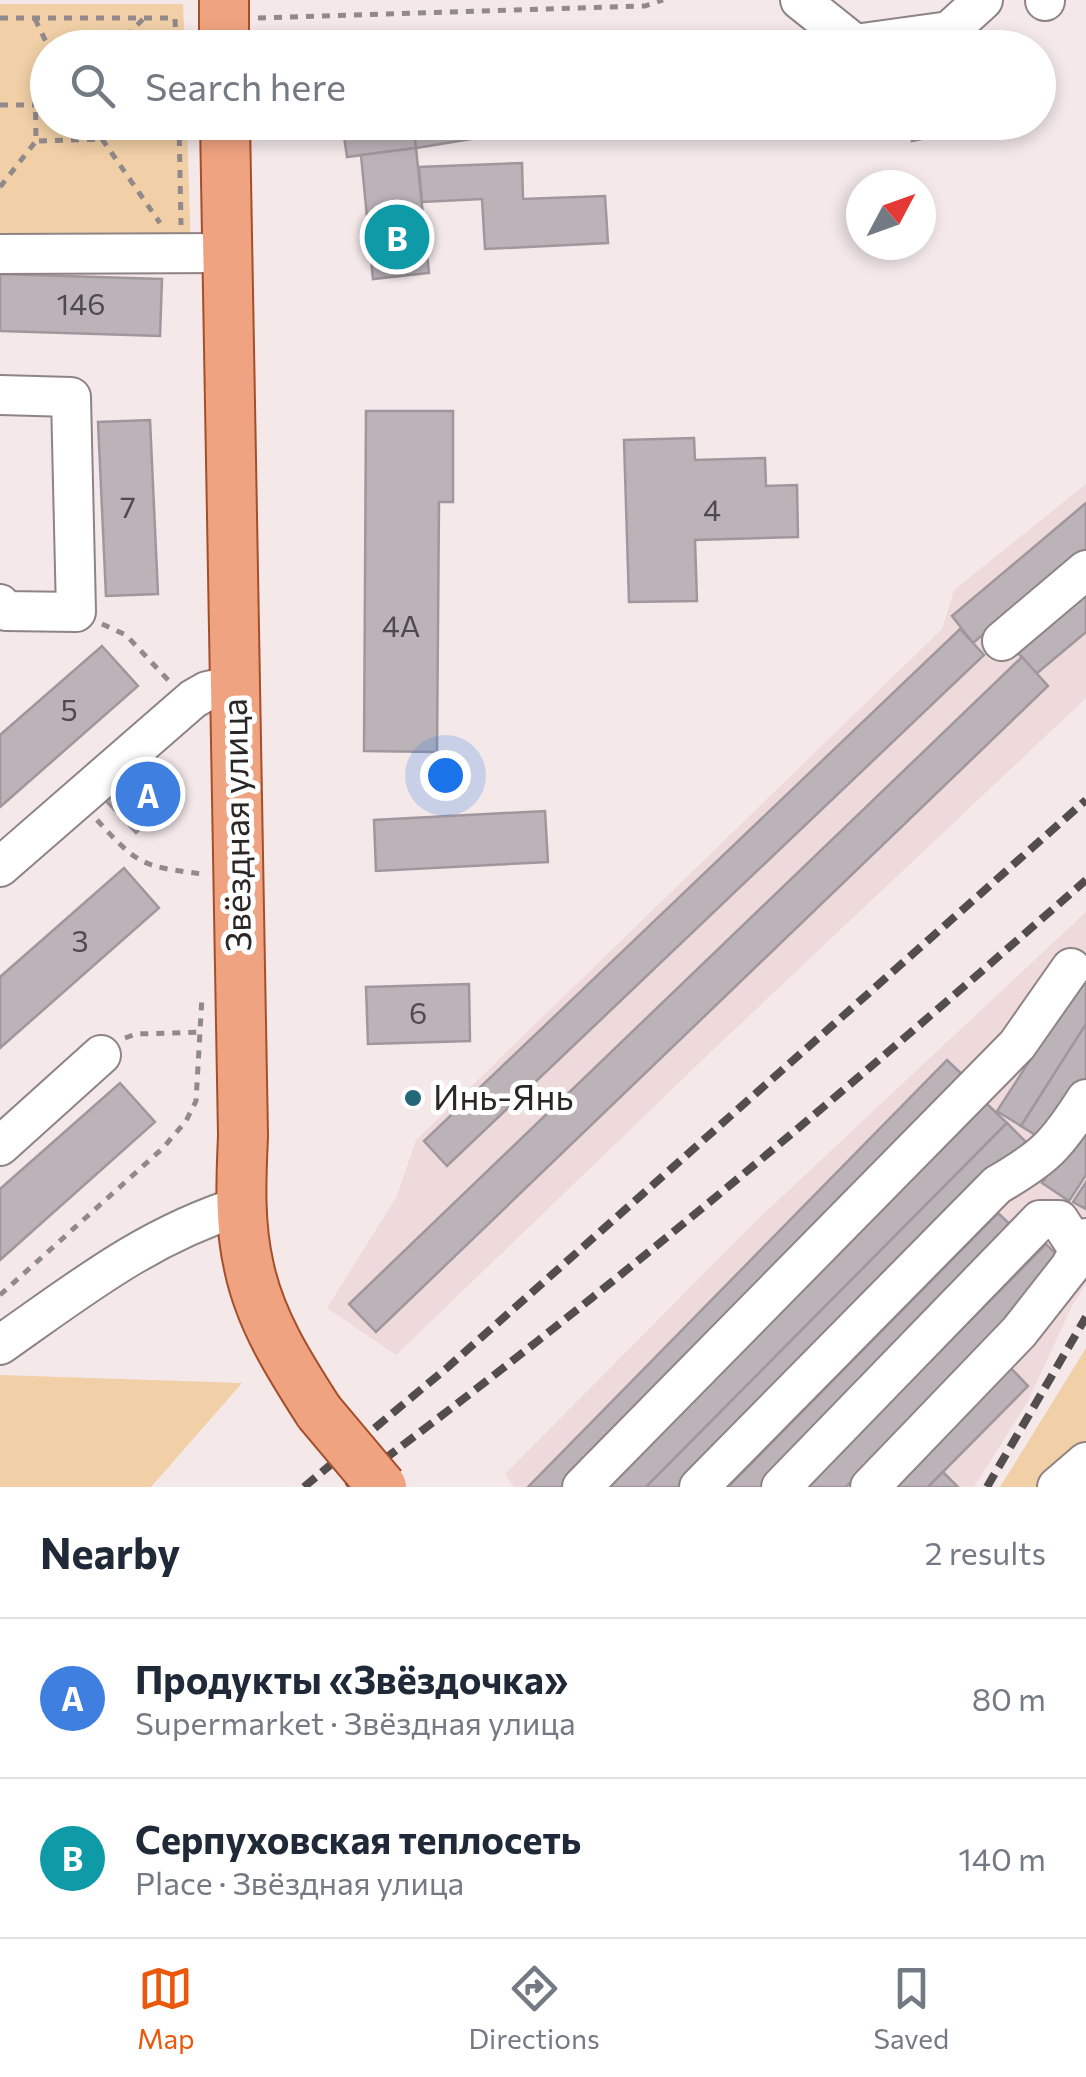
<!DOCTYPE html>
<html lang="en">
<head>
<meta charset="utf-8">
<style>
  body { margin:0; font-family:Commissioner,sans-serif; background:#f2f2f3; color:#1f2937 }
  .compass { position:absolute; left:846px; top:170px; width:90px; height:90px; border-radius:50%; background:#fff; box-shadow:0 5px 15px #0003; rotate:49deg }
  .you { position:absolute; left:445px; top:775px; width:35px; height:35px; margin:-25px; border:8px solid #fff; border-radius:50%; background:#1a73e8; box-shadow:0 0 0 15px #1a73e833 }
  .badge { display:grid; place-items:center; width:65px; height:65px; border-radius:50%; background:#ea580c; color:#fff; font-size:32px; font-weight:700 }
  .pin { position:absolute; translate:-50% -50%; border:5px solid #fff; box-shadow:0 2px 10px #0006 }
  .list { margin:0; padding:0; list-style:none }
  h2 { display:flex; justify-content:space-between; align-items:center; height:130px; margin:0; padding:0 40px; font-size:42px }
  h2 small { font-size:32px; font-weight:400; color:#747a83 }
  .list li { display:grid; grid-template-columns:65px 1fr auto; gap:30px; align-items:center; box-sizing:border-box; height:160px; padding:0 40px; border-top:2px solid #e0e1e3 }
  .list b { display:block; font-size:38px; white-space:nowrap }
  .list p { margin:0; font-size:32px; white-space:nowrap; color:#747a83 }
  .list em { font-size:32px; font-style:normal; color:#747a83 }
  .icon { flex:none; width:55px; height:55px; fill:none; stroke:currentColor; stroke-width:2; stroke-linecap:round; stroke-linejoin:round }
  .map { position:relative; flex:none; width:1086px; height:1487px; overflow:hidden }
  .search { position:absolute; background:#fff; box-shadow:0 5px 15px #0003; left:30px; right:30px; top:30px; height:110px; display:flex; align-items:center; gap:25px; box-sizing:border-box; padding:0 35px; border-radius:55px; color:#747a83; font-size:38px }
  .sheet { height:450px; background:#fff }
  nav { display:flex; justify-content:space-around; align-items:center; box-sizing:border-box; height:140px; border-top:2px solid #e0e1e3; background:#fff; font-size:28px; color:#747a83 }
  nav a { display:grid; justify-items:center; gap:5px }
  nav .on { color:#ea580c }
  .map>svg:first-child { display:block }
  .built { fill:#eed9db }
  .green { fill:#f1d0a7 }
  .building { fill:#bcb3b8; stroke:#a0979d; stroke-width:2.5 }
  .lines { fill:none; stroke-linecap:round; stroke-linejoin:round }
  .minor-casing { stroke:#8e8485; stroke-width:42 }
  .major-casing { stroke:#a54f2a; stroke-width:52 }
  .path { stroke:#928a8a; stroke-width:5; stroke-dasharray:8 8; stroke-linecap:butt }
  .minor { stroke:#fff; stroke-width:38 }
  .major { stroke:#f0a380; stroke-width:48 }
  .rail { stroke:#534d4d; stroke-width:8; stroke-dasharray:15 8; stroke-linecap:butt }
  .major-bridge-casing { stroke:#a54f2a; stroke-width:52; stroke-linecap:butt }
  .major-bridge { stroke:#f0a380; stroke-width:48 }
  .poi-dot { fill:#236878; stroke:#fff; stroke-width:4 }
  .labels { text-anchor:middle; stroke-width:10; stroke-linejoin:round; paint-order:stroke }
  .number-label { font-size:30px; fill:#4f4a4b }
  .street-label { font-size:35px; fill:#2b2727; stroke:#fff }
  .poi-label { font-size:35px; fill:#2b2727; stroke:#fff; text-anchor:start }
</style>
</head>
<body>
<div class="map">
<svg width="1086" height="1487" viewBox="0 0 1086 1487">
  <rect width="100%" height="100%" fill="#f4e8e9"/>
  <!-- built -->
  <g class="built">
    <path d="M 1086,484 L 1086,698 L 716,1047 L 396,1355 L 327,1308 L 397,1196 L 416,1140 L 942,629 L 954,590 Z"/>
    <path d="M 1086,912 L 1086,1284 L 1072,1306 L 1028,1401 L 974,1487 L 514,1487 L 505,1474 L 759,1218 Z"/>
  </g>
  <!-- green -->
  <g class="green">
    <path d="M 0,4 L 183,4 L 185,47 L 48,48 L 48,122 L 187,123 L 191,254 L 0,254 Z"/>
    <path d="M 1086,1348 L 1086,1487 L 1000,1487 Z"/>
    <path d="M 0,1375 L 242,1383 L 151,1487 L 0,1487 Z"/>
  </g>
  <!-- building -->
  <g class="building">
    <path d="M 342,122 L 413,122 L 416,148 L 347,157 Z"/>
    <path d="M 413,122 L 577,122 L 416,148 Z"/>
    <path d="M 908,122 L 1003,122 L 912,141 Z"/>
    <path d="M 416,148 L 429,273 L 373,279 L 361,155 Z"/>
    <path d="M 522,163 L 523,199 L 605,196 L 608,243 L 485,249 L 482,199 L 422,202 L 419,167 Z"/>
    <path d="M 0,274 L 162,279 L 160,336 L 0,331 Z"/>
    <path d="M 366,411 L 453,411 L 453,502 L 439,502 L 437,752 L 364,751 Z"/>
    <path d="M 150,420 L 158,594 L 106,596 L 98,422 Z"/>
    <path d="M 694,438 L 695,460 L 765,458 L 766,486 L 797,485 L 798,537 L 695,540 L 697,601 L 629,602 L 624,440 Z"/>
    <path d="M 1086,503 L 1086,549 L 973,643 L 952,616 Z"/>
    <path d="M 1086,583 L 1086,632 L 1036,674 L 1012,646 Z"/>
    <path d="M 960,629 L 984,655 L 447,1166 L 424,1141 Z"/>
    <path d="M 102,646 L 138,686 L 0,807 L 0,735 Z"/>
    <path d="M 1022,657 L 1048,686 L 376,1332 L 349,1304 Z"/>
    <path d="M 138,769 L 169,803 L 136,833 L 104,799 Z"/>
    <path d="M 545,811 L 548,862 L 376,871 L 374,820 Z"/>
    <path d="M 124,868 L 159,908 L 0,1048 L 0,977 Z"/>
    <path d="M 1086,974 L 1086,1024 L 1021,1126 L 997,1111 Z"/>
    <path d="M 469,984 L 470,1041 L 368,1044 L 366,987 Z"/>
    <path d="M 1086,1024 L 1086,1082 L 1047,1142 L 1021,1126 Z"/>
    <path d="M 947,1060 L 969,1081 L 571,1487 L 528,1487 Z"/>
    <path d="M 120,1083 L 155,1122 L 0,1260 L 0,1189 Z"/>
    <path d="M 985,1102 L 1007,1123 L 646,1487 L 603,1487 Z"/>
    <path d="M 1086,1114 L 1086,1175 L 1069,1201 L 1042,1183 Z"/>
    <path d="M 1007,1123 L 1026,1142 L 685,1487 L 646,1487 Z"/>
    <path d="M 1086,1182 L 1086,1209 L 1073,1202 Z"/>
    <path d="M 998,1213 L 1019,1233 L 769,1487 L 728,1487 Z"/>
    <path d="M 1046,1244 L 1066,1264 L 846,1487 L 806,1487 Z"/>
    <path d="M 1008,1365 L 1028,1386 L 928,1487 L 887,1487 Z"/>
    <path d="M 943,1472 L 958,1487 L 928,1487 Z"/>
  </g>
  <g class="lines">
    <!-- minor casing -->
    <g class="minor-casing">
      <g id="minor">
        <path d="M 800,0 L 855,44 L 949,31 L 983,0"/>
        <path d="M 1045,0 L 1045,1"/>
        <path d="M 0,254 L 228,253"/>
        <path d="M 0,395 L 71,397 L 76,612 L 6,611 L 0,604"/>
        <path d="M 1002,641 L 1086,570"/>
        <path d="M 0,867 L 193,699 L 207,691 L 235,685"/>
        <path d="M 0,1146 L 101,1055"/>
        <path d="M 0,1345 C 80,1289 146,1236 241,1206"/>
        <path d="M 582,1487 L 1017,1045 L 1071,968"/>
        <path d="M 699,1487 L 997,1185 C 1045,1157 1056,1146 1086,1099"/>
        <path d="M 781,1487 L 1040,1220 L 1059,1220 L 1078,1249"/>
        <path d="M 870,1487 L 1019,1332 L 1070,1267 L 1086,1238"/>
        <path d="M 1057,1487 L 1086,1462"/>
      </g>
    </g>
    <!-- major casing -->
    <g class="major-casing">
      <g id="major">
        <path d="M 224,0 L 224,48"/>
        <path d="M 225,122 L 243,1136 C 241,1180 239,1224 249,1267 C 260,1320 290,1367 319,1412"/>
      </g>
    </g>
    <!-- path -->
    <g class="path">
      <path d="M 0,18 L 175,18 L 176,48"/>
      <path d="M 258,18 L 645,6 L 663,0"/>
      <path d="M 35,19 L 49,48"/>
      <path d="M 115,48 L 144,18"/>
      <path d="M 48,77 L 35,77 L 36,141 L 102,139 L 101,122"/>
      <path d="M 0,105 L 34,105"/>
      <path d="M 179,122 L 181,225"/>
      <path d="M 102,139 L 160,223"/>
      <path d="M 0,187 L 36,141"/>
      <path d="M 102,624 L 126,635 L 169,681"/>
      <path d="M 97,820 C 139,866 142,866 202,874"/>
      <path d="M 125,1038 L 136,1034 L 203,1032"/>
      <path d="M 0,1295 L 163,1148 L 186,1121 L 196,1101 L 202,997"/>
    </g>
    <!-- minor -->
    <use href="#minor" class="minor"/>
    <!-- major -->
    <use href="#major" class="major"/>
    <!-- rail -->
    <g class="rail">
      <path d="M 304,1487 L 448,1367 L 1086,800"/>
      <path d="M 347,1487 C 603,1297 846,1091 1086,880"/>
      <path d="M 987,1487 L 1086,1317"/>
    </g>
    <!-- major-bridge casing -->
    <g class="major-bridge-casing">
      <path id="major-bridge" d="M 319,1412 L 382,1487"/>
    </g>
    <!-- major-bridge -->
    <use href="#major-bridge" class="major-bridge"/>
  </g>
  <!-- markers -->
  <circle class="poi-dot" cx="413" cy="1098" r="10"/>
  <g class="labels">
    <!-- number labels -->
    <g class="number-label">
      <text x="81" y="315">146</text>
      <text x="128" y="518">7</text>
      <text x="712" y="521">4</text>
      <text x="401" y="637">4А</text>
      <text x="69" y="721">5</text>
      <text x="80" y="952">3</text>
      <text x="418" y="1024">6</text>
    </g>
    <!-- street labels -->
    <g class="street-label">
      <text transform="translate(237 825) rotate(-91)" y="12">Звёздная улица</text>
    </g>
    <!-- poi labels -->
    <g class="poi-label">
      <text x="433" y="1110">Инь-Янь</text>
    </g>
  </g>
</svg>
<svg class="compass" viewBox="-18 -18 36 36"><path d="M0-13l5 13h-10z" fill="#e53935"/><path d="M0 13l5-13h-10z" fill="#747a83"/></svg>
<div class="you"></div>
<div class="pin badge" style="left:148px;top:794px;background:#3f7fe0">A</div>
<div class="pin badge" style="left:397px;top:237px;background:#0f9aa8">B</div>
<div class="search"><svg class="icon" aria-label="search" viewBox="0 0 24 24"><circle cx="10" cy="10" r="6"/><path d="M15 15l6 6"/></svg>Search here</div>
</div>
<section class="sheet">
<h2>Nearby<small>2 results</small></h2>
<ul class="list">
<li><span class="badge" style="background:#3f7fe0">A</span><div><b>Продукты «Звёздочка»</b><p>Supermarket · Звёздная улица</p></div><em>80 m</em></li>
<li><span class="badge" style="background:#0f9aa8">B</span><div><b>Серпуховская теплосеть</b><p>Place · Звёздная улица</p></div><em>140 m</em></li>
</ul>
</section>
<nav>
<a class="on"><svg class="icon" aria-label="map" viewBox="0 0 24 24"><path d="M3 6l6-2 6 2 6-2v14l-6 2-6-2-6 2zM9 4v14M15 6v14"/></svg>Map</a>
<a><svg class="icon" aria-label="directions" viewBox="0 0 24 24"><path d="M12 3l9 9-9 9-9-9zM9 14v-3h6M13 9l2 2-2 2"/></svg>Directions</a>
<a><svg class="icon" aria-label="saved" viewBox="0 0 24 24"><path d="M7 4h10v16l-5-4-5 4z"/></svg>Saved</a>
</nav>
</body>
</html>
